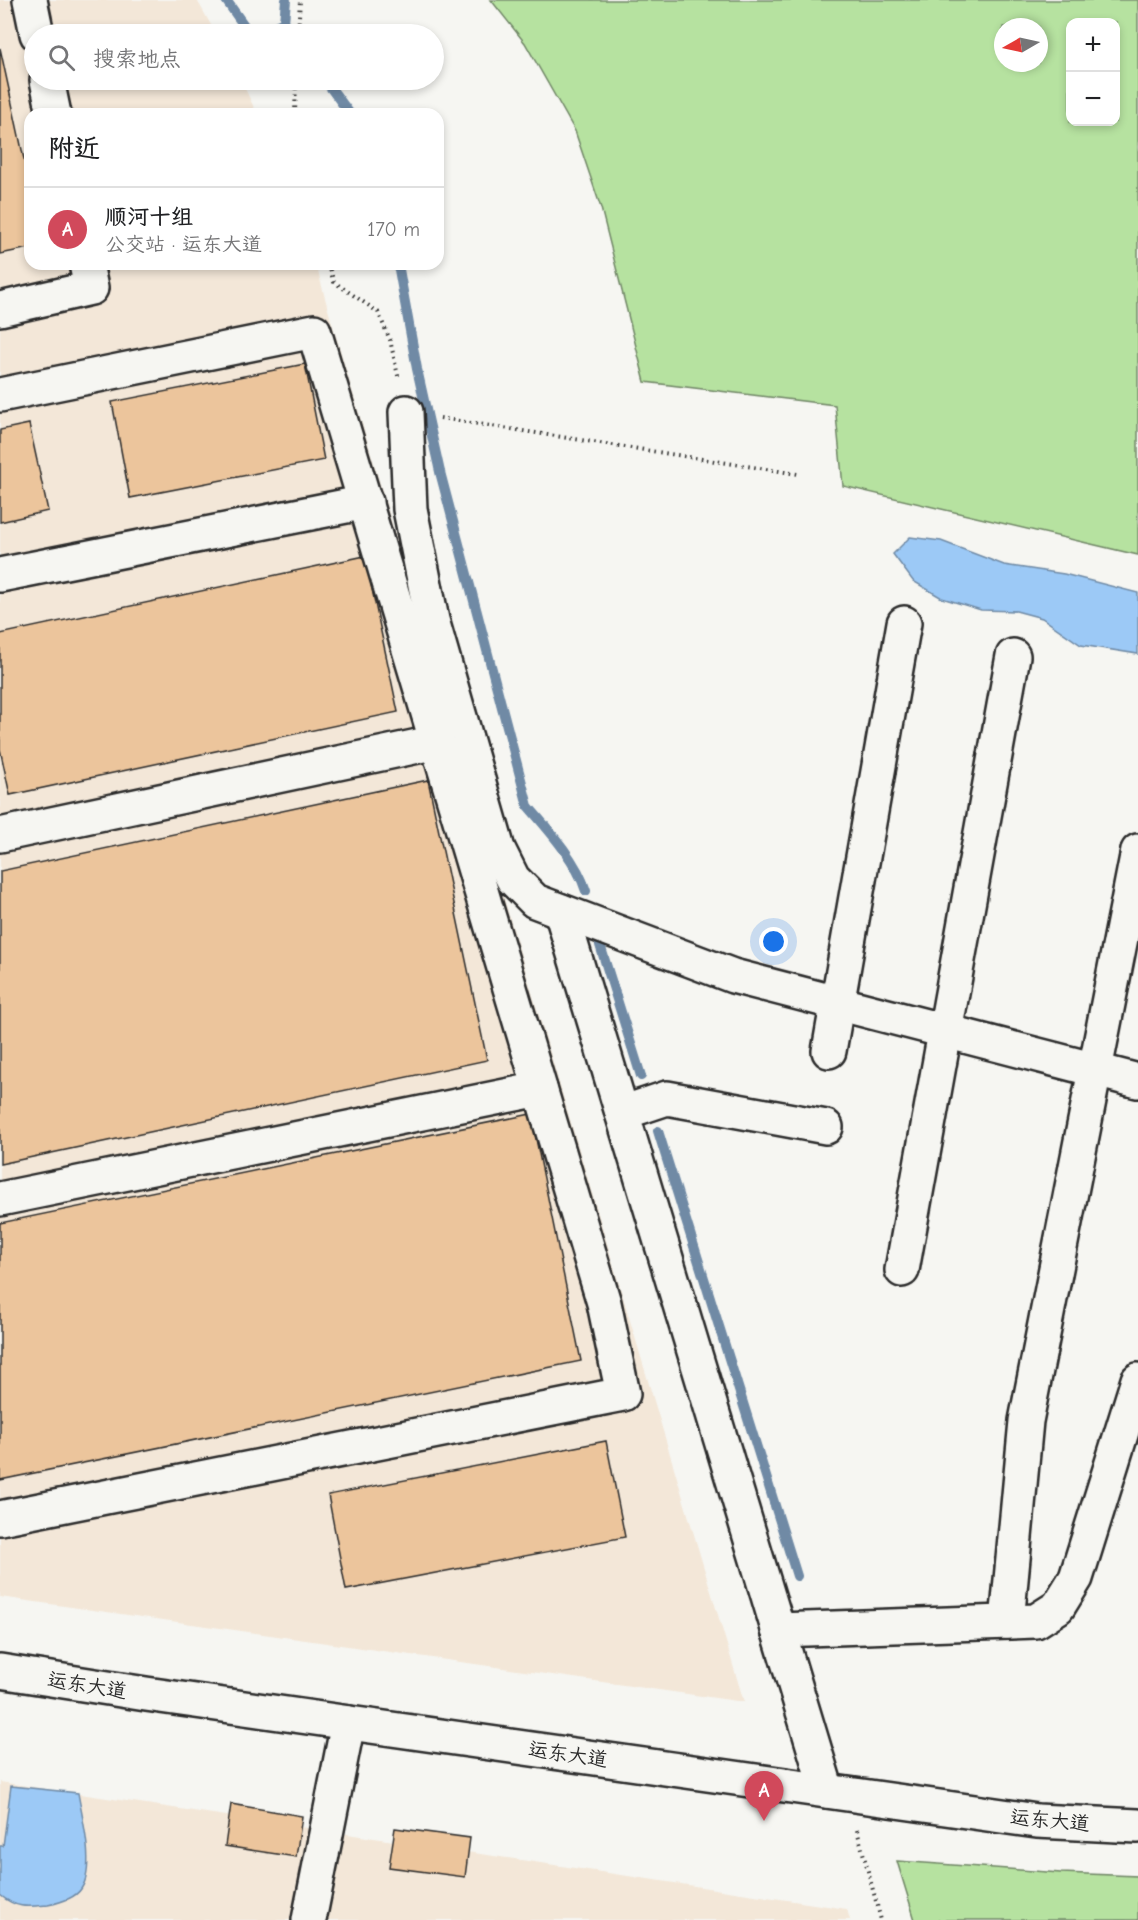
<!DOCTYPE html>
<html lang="zh">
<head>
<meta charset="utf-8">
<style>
  body { margin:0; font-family:"Comic Neue","LXGW WenKai TC",sans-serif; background:#f6f6f6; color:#202124 }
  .controls { position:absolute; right:18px; top:18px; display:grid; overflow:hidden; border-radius:12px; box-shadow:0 3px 9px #0003 }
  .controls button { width:54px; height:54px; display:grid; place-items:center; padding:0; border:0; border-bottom:2px solid #e0e0e0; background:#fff; color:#202124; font:30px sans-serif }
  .compass { position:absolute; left:994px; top:18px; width:54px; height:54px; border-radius:50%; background:#fff; box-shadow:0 3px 9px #0003; rotate:261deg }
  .you { position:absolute; left:774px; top:942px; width:21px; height:21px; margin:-15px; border:4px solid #fff; border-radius:50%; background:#1a73e8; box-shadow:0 0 0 9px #1a73e833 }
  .badge { display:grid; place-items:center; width:39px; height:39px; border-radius:50%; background:#d1495b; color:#fff; font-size:20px; font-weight:700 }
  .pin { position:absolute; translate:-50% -50px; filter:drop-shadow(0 2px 3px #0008) }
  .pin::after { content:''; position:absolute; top:32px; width:21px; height:18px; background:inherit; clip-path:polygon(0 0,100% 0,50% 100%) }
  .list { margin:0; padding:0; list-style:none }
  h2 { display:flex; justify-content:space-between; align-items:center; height:78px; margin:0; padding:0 24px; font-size:26px }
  h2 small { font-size:20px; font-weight:400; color:#757577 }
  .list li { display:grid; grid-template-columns:39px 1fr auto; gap:18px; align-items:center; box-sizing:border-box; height:84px; padding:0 24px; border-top:2px solid #e0e0e0 }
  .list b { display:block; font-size:22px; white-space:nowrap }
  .list p { margin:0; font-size:20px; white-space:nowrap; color:#757577 }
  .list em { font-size:20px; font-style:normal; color:#757577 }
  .icon { flex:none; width:33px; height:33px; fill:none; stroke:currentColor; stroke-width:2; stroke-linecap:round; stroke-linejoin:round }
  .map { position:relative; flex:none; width:1138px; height:1920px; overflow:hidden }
  .search { position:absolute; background:#fff; box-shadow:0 3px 9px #0003; left:24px; top:24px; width:420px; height:66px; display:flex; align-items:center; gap:15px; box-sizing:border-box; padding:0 21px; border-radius:33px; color:#757577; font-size:22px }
  .panel { position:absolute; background:#fff; box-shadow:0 3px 9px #0003; left:24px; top:108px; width:420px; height:162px; border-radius:18px }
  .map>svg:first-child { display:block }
  .built { fill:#f3e7d8 }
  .green { fill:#b6e2a0; stroke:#708666; stroke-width:1.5; fill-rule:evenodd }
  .water { fill:#9cc9f6; stroke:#6f8aa5; stroke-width:1.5 }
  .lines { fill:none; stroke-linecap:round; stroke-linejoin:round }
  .stream { stroke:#6f8aa5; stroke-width:10 }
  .building { fill:#ecc59c; stroke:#2b2b2b; stroke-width:1.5 }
  .minor-casing { stroke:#2b2b2b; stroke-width:38 }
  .path { stroke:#2b2b2b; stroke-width:4; stroke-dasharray:1.5 4.5; stroke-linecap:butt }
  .minor { stroke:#f6f6f2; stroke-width:33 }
  .labels { text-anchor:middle; stroke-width:5; stroke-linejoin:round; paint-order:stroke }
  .street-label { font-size:20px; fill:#2b2b2b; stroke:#f6f6f2 }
</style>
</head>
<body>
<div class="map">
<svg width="1138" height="1920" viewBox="0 0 1138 1920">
  <rect width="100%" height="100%" fill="#f6f6f2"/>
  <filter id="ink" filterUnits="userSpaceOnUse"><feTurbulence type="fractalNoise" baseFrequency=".0167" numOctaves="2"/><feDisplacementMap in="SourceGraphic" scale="12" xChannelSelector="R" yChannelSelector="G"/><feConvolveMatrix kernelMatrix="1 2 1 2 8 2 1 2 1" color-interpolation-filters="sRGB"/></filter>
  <g filter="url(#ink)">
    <!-- built -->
    <g class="built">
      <path d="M 0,0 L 197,0 L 216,34 L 34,34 L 34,80 L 241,80 L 257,114 L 30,114 L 30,264 L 316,264 L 329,313 L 744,1702 L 0,1597 Z"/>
      <path d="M 0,1782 L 847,1909 L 850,1920 L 0,1920 Z"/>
    </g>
    <!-- green -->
    <g class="green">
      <path d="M 491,0 L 1138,0 L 1138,555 L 843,486 L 835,405 L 645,382 L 601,208 L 575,131 L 525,43 ZM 1070,22 L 1116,22 L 1116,122 L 1070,122 ZM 1003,27 L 1039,27 L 1039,63 L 1003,63 Z"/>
      <path d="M 897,1861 L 1061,1873 L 1138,1876 L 1138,1920 L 915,1920 Z"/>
    </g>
    <!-- water -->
    <g class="water">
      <path d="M 910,537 L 941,541 L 1004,565 L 1064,574 L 1138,593 L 1138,654 L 1081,645 L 1042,618 L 1016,611 L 981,610 L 942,598 L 913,581 L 893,554 Z"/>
      <path d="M 11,1786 L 78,1793 C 82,1817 96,1868 81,1889 C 75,1898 58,1903 48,1905 C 27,1907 17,1909 0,1895 L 0,1846 L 3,1846 Z"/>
    </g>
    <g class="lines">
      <!-- stream -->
      <g class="stream">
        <path d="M 226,0 L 250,34"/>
        <path d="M 286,0 L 284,22 L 293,34"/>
        <path d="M 257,34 L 284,22"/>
        <path d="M 325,80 L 350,114"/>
        <path d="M 398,264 L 417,369 L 440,472 L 528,806 C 548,829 577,861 586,891"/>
        <path d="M 600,945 L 641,1076"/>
        <path d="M 658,1131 L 797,1576"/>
      </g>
    </g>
    <!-- building -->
    <g class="building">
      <path d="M 0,48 L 30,187 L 30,248 L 0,254 Z"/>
      <path d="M 305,364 L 324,460 L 130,498 L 112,402 Z"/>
      <path d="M 29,424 L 48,511 L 0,522 L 0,430 Z"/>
      <path d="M 365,556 L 398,712 L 10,795 L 0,749 L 0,634 Z"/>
      <path d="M 428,780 L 487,1060 L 0,1164 L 0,871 Z"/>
      <path d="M 531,1114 L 581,1361 L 0,1480 L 0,1223 Z"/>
      <path d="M 606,1441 L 625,1537 L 346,1590 L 328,1495 Z"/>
      <path d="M 231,1804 L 302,1816 L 296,1857 L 225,1846 Z"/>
      <path d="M 395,1828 L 470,1838 L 465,1877 L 389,1867 Z"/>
    </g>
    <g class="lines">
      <!-- minor casing -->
      <g class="minor-casing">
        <g id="minor">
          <path d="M 30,0 L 37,34"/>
          <path d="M 47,80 L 54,114"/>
          <path d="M 0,309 L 91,288 L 86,264"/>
          <path d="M 0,395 L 314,331 L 604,1303 L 623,1394 L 0,1518"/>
          <path d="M 406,412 L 410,509 L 432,620 L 498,849 L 513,879 L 535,901 L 733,976 L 1138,1081"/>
          <path d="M 0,575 L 366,502"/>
          <path d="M 0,835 L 437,742"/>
          <path d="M 561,911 L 827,1791"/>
          <path d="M 829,1051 L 904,623"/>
          <path d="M 622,1113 L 667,1098 L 826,1127"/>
          <path d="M 0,1199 L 540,1089"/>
          <path d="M 902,1270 L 1013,656"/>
          <path d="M 1007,1622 L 1026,1421 L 1138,851"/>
          <path d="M 778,1630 L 1036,1621 L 1058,1607 L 1076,1578 L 1138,1380"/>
          <path d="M 0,1671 L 146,1694 L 1037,1821 L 1138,1826"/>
          <path d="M 309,1920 L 348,1723"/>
        </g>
      </g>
      <!-- path -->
      <g class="path">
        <path d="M 298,34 L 300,0"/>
        <path d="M 295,114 L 296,80"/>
        <path d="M 328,264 L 334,282 L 378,312 L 390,340 L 399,380"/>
        <path d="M 440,418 L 798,474"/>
        <path d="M 857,1830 L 881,1920"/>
      </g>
      <!-- minor -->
      <use href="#minor" class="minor"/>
    </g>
  </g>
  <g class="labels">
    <!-- street labels -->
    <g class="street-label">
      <text transform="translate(87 1685) rotate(9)" y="7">运东大道</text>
      <text transform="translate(568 1754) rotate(8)" y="7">运东大道</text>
      <text transform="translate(1050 1820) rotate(5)" y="7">运东大道</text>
    </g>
  </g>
</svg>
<div class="controls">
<button>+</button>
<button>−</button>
</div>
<svg class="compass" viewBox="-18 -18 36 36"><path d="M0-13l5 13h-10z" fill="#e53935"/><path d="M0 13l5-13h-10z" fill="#757577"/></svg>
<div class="you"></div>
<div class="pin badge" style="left:764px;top:1821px">A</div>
<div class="search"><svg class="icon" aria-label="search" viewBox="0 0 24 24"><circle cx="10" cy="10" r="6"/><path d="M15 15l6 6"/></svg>搜索地点</div>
<section class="panel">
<h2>附近<small></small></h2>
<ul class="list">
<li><span class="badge">A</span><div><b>顺河十组</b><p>公交站 · 运东大道</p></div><em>170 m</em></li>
</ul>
</section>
</div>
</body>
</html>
